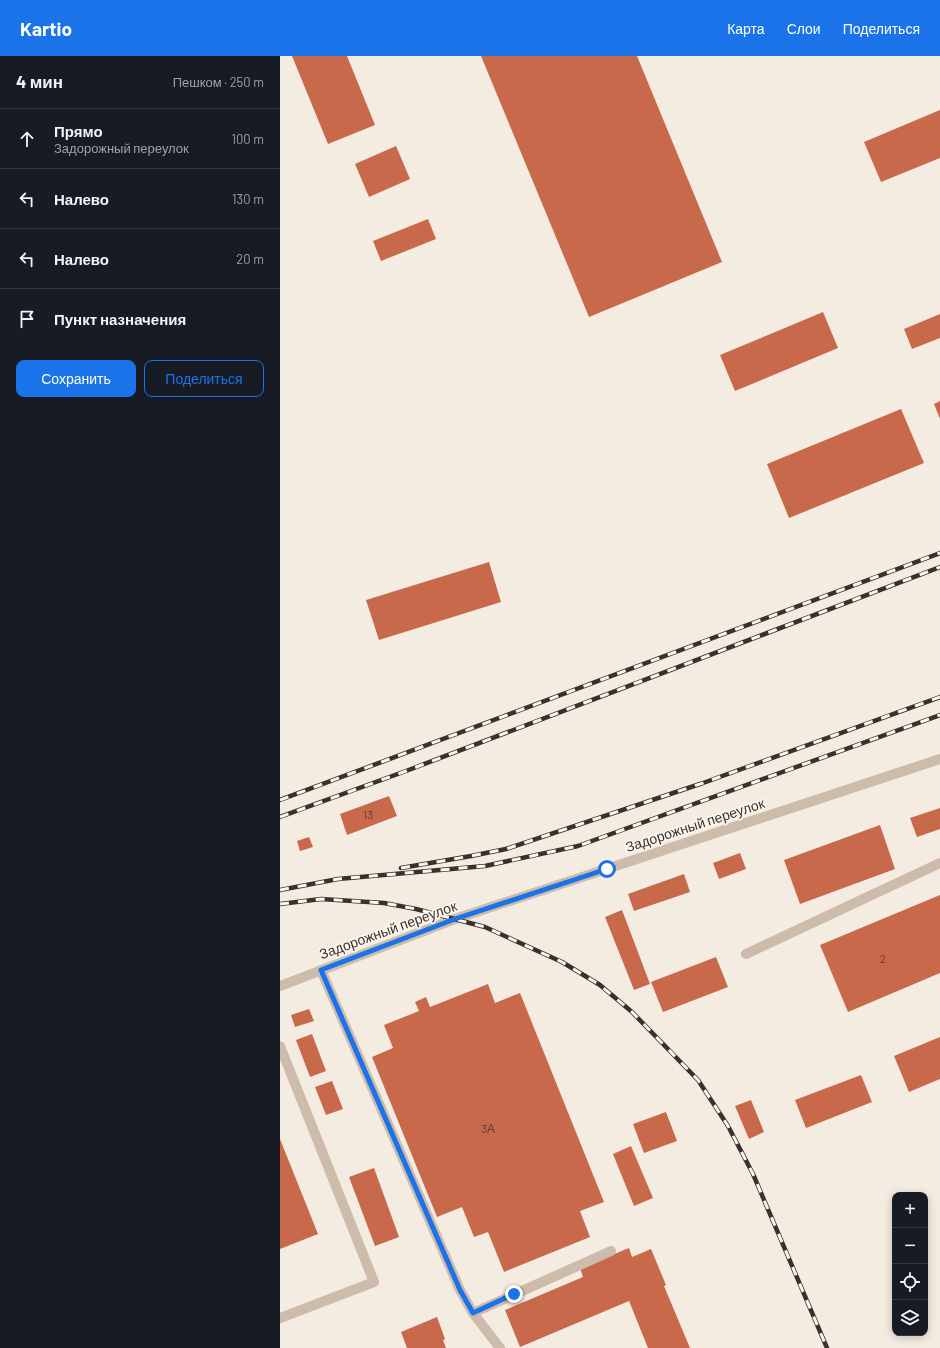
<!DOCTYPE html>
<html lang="ru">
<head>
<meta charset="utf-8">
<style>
  body { margin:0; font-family:Barlow,sans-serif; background:#20242c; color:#f1f3f6 }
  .controls { position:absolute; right:12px; bottom:12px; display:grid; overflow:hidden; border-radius:8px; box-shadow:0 2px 10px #0003 }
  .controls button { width:36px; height:36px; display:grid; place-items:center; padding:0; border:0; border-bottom:1px solid #363941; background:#171b24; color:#f1f3f6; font:20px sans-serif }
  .stop { position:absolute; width:12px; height:12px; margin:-9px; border:3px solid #1a73e8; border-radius:50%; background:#fff }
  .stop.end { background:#1a73e8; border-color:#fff; box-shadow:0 1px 4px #0008 }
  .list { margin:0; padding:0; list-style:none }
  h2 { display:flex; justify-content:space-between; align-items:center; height:52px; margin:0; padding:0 16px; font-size:17px }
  h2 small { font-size:13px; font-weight:400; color:#9ea1a6 }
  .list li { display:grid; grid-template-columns:26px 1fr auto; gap:12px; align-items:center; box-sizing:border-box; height:60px; padding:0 16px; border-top:1px solid #363941 }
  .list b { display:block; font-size:15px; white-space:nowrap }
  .list p { margin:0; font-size:13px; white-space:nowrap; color:#9ea1a6 }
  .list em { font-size:13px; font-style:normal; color:#9ea1a6 }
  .actions { display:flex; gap:8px; padding:12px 16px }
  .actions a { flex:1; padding:9px 0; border:1px solid #1a73e8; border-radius:8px; text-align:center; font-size:14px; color:#1a73e8 }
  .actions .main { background:#1a73e8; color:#fff }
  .icon { flex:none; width:22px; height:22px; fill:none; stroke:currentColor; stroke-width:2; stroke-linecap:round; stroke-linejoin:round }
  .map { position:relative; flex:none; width:660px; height:1292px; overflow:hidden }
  header { display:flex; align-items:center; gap:24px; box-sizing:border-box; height:56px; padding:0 20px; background:#1a73e8; color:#fff }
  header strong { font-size:19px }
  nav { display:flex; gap:22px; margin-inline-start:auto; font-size:14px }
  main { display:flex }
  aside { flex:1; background:#171b24 }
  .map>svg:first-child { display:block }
  .building { fill:#c8694b }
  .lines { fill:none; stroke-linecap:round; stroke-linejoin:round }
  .lane { stroke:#cdbbac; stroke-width:10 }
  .street { stroke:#cdbbac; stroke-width:10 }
  .rail-casing { stroke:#3b302b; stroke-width:4.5 }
  .rail { stroke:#fbf5ee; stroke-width:3; stroke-dasharray:9; stroke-linecap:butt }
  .route { stroke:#1a73e8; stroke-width:5 }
  .labels { text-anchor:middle; stroke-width:3.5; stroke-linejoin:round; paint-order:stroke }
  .number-label { font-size:12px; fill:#5e3e33 }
  .street-label { font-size:14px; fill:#3b302b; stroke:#fbf5ee }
</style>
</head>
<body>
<header>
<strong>Kartio</strong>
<nav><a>Карта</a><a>Слои</a><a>Поделиться</a></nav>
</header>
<main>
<aside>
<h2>4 мин<small>Пешком · 250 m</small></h2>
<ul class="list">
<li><svg class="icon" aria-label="ahead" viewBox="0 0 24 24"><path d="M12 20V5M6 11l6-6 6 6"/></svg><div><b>Прямо</b><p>Задорожный переулок</p></div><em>100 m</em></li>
<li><svg class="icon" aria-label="left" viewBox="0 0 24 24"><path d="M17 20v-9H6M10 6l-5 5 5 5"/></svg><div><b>Налево</b></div><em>130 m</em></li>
<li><svg class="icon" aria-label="left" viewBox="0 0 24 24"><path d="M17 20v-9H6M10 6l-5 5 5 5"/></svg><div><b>Налево</b></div><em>20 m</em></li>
<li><svg class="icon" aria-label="arrive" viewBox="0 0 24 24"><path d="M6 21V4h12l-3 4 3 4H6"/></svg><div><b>Пункт назначения</b></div></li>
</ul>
<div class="actions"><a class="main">Сохранить</a><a>Поделиться</a></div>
</aside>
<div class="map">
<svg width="660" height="1292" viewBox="0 0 660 1292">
  <rect width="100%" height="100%" fill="#f4ebe1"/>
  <!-- building -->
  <g class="building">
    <path d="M 12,0 L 67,0 L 95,69 L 48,88 Z"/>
    <path d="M 201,0 L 357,0 L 442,206 L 309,261 Z"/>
    <path d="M 660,54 L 660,102 L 601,126 L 584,86 Z"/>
    <path d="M 116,90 L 130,123 L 89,141 L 75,108 Z"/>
    <path d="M 148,163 L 156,183 L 101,205 L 93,185 Z"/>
    <path d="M 543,256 L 558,292 L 455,335 L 440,299 Z"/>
    <path d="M 660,258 L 660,282 L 632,293 L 624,273 Z"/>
    <path d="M 660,345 L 660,363 L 654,348 Z"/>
    <path d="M 621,353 L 644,407 L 509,462 L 487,408 Z"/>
    <path d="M 209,506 L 221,546 L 99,584 L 86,544 Z"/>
    <path d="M 109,740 L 117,760 L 67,779 L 60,758 Z"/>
    <path d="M 660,752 L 660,773 L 637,781 L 630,762 Z"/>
    <path d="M 600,769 L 615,813 L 520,848 L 504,804 Z"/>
    <path d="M 29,781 L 33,791 L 20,795 L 17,785 Z"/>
    <path d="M 460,797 L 466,813 L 439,823 L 433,807 Z"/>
    <path d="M 404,818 L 410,836 L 354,855 L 348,838 Z"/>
    <path d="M 660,839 L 660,917 L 568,956 L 540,889 Z"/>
    <path d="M 342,854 L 370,928 L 354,934 L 325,861 Z"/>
    <path d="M 436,901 L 448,931 L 383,956 L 371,926 Z"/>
    <path d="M 208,928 L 215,947 L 240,937 L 324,1146 L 300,1155 L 310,1181 L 224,1216 L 208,1176 L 194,1181 L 182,1151 L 157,1161 L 92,1001 L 113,992 L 104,969 L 139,955 L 135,946 L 146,941 L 150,951 Z"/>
    <path d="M 29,953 L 34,965 L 15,971 L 11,959 Z"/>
    <path d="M 32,978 L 46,1015 L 30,1021 L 16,984 Z"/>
    <path d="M 660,981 L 660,1023 L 629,1036 L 614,1000 Z"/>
    <path d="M 581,1019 L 592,1046 L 526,1072 L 515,1044 Z"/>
    <path d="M 52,1025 L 63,1053 L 46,1059 L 35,1031 Z"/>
    <path d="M 471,1044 L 484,1076 L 469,1083 L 455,1050 Z"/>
    <path d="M 386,1056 L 397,1085 L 364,1097 L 353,1068 Z"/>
    <path d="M 0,1083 L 38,1178 L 0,1193 Z"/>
    <path d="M 351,1090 L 373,1142 L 354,1150 L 333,1098 Z"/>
    <path d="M 94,1112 L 119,1181 L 95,1190 L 69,1121 Z"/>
    <path d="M 349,1192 L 352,1201 L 371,1193 L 386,1229 L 384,1230 L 410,1292 L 368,1292 L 349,1245 L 240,1291 L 225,1254 L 303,1221 L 300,1212 Z"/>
    <path d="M 157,1261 L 165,1283 L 163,1284 L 166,1292 L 127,1292 L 121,1276 Z"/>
  </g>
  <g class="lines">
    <!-- lane -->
    <g class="lane">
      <path d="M 466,898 L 660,807"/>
      <path d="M 41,914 L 180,1234 L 193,1257 L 220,1292"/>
      <path d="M 0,990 L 94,1226 L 0,1262"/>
      <path d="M 193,1257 L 331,1195"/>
    </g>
    <!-- street -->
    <path class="street" d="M 0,930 L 175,863 L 660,703"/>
    <!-- rail casing -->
    <g class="rail-casing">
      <g id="rail">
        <path d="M 0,744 L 660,497"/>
        <path d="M 0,761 L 126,715 L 660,511"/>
        <path d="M 121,812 L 191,800 L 226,793 L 423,727 L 660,641"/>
        <path d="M 0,834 L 58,823 L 205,810 L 298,790 L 660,659"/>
        <path d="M 0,848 L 41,843 L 104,847 L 136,853 L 205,871 L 282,906 L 320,929 L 352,956 L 418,1024 L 448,1070 L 473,1118 L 547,1292"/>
      </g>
    </g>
    <!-- rail -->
    <use href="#rail" class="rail"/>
  </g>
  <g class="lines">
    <!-- route -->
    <path class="route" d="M 234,1238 L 193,1257 L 180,1234 L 41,914 L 175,863 L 327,813"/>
  </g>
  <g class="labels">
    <!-- number labels -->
    <g class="number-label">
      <text x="88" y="763">13</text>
      <text x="603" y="907">2</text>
      <text x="208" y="1077">3А</text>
    </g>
    <!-- street labels -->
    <g class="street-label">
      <text transform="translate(415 769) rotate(-18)" y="5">Задорожный переулок</text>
      <text transform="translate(108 874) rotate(-20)" y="5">Задорожный переулок</text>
    </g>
  </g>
</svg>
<div class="controls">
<button>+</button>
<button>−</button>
<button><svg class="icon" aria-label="locate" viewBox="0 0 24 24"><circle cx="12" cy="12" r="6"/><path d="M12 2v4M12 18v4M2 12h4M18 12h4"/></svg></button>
<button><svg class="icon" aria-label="layers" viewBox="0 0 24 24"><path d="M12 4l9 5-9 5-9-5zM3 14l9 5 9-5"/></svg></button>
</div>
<div class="stop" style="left:327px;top:813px"></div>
<div class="stop end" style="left:234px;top:1238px"></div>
</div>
</main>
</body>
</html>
